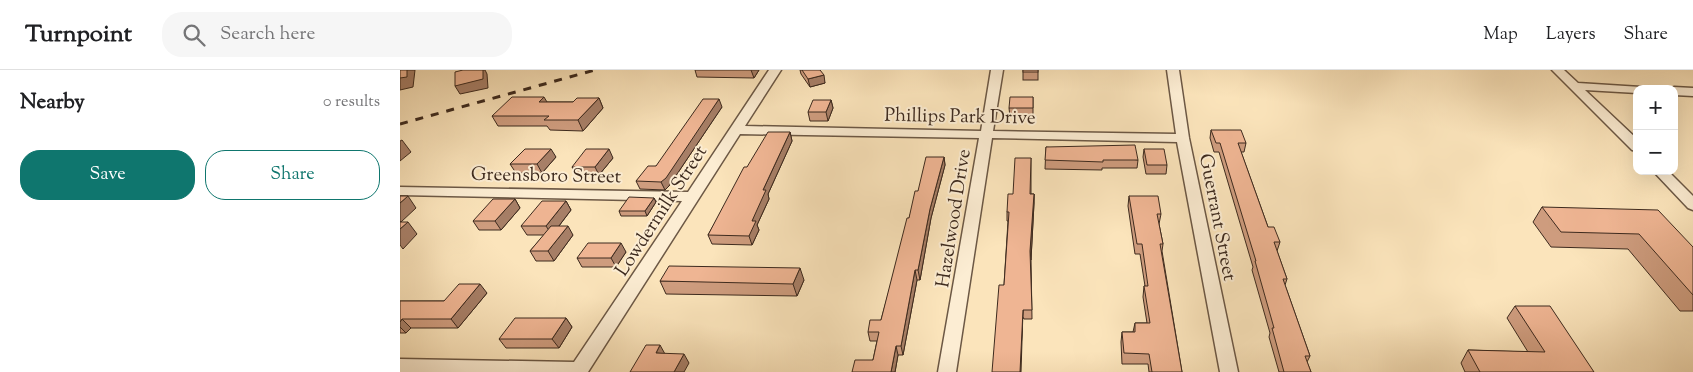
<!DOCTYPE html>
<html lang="en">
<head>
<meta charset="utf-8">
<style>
  body { margin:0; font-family:"Sorts Mill Goudy",serif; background:#f6f6f6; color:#202124 }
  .controls { position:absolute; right:15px; top:15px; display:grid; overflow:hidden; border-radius:10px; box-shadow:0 5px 20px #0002 }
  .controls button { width:45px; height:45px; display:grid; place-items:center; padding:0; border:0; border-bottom:1px solid #e0e0e0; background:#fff; color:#202124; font:25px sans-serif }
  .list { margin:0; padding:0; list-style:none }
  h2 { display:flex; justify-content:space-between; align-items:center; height:65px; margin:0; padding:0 20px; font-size:21px }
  h2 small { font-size:16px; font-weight:400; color:#757577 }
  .actions { display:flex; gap:10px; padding:15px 20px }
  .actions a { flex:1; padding:11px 0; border:1px solid #0f766e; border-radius:20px; text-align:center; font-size:18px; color:#0f766e }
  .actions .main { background:#0f766e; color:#fff }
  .icon { flex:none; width:28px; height:28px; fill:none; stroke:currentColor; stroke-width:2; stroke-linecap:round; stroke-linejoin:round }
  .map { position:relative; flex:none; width:1293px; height:302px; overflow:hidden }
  header { display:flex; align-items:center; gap:30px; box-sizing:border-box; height:70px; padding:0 25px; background:#fff; border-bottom:1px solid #e0e0e0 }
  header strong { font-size:24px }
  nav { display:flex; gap:28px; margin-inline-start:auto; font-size:18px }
  .search { width:350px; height:45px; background:#f6f6f6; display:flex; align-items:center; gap:12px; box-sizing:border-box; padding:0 18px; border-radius:20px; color:#757577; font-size:19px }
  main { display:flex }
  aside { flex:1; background:#fff }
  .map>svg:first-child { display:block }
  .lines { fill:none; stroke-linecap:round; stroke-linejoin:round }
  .minor-casing { stroke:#6c5845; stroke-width:3 }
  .minor { fill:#fcedd3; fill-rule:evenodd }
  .rail { stroke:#3d2a1e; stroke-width:3; stroke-dasharray:8 8; stroke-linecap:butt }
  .wall { fill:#ce9c7e; stroke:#3d2a1e }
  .shaded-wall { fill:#a77f67; stroke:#3d2a1e }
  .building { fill:#efb593; stroke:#3d2a1e }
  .labels { text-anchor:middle; stroke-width:4; stroke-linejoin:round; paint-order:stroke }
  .street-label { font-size:19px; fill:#3d2a1e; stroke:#fcedd3 }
</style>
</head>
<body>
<header>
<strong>Turnpoint</strong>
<div class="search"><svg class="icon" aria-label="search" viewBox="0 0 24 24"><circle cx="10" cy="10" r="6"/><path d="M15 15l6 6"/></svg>Search here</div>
<nav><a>Map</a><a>Layers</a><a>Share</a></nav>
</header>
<main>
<aside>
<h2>Nearby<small>0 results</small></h2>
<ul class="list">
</ul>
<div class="actions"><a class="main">Save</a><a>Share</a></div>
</aside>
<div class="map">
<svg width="1293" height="302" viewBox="0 0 1293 302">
  <rect width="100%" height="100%" fill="#fbe4bb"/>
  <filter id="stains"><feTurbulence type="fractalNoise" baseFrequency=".004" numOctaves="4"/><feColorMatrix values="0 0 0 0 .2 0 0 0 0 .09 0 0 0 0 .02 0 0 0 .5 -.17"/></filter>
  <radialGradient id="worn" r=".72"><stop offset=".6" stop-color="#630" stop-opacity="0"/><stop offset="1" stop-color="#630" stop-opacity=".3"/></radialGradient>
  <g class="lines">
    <!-- minor casing -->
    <g class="minor-casing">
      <g id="minor">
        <path d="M 369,0 L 381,0 L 345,56 L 581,61 L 591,0 L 603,0 L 593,61 L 776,64 L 767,0 L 779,0 L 789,68 L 838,302 L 820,302 L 777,72 L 592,68 L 556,302 L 538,302 L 579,68 L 340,64 L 188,302 L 0,302 L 0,289 L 174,292 L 282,131 L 0,125 L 0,117 L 288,122 Z"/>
        <path d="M 1152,0 L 1164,0 L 1178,13 L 1241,17 L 1243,19 L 1237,19 L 1237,23 L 1185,20 L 1237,69 L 1237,81 L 1232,80 Z"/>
        <path d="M 1274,17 L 1293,18 L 1293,26 L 1274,25 L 1274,19 L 1270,19 Z"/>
        <path d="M 1253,101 L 1268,101 L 1293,126 L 1293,140 L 1288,138 Z"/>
      </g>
    </g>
    <!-- minor -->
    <use href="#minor" class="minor"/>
    <!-- rail -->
    <path class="rail" d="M 0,54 L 195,0"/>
  </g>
  <!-- wall -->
  <g class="wall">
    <path d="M 295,0 L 359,0 L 354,8 L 297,7 Z"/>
    <path d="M 400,0 L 420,0 L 425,13 L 410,17 L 401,4 Z"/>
    <rect x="623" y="0" width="15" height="10"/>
    <path d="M 633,27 L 633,47 L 610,47 L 609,38 Z"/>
    <path d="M 199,28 L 203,38 L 183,61 L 150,60 L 147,56 L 98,56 L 92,46 L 147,32 L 173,32 Z"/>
    <path d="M 431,30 L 433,38 L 428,51 L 410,51 L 408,42 Z"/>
    <path d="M 322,37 L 269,116 L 265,120 L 240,119 L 236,111 L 256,96 Z"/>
    <path d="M 811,60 L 846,73 L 844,82 L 841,82 L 868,157 L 880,172 L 877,181 L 887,209 L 885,215 L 910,286 L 907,292 L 911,302 L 879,302 L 869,267 L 870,263 L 852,200 L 853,197 L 819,82 L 814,82 L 810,68 Z"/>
    <path d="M 390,62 L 392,71 L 368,124 L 369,129 L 357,155 L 359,160 L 352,175 L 312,174 L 308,165 L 347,97 Z"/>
    <path d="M 646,77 L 738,90 L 737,98 L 702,98 L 702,100 L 645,99 Z"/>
    <path d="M 744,79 L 767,95 L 766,104 L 746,104 L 743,87 Z"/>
    <path d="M 156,87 L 142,103 L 116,103 L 110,94 Z"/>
    <path d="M 544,87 L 545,95 L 531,148 L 520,210 L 517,210 L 503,285 L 498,285 L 495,302 L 452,302 L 473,290 L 477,271 L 470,271 L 468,262 L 481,250 L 509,148 L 518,121 Z"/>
    <path d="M 213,88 L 199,105 L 176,105 L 172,97 Z"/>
    <path d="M 631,88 L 631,124 L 634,124 L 634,133 L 631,189 L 632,249 L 624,249 L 604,215 L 608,151 L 607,151 L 607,142 Z"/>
    <path d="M 729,126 L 761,144 L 759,154 L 763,174 L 762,181 L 782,302 L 749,302 L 748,294 L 722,294 L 721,272 L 722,262 L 733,262 L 735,253 L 747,253 L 743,227 L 744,216 L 745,216 L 740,184 L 735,184 L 728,136 Z"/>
    <path d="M 254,128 L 256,132 L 247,146 L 221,146 L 219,141 Z"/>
    <path d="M 115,129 L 120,138 L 101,160 L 79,160 L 73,151 Z"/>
    <path d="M 166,131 L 171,140 L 159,156 L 173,165 L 154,191 L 136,191 L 130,181 L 144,165 L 127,165 L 121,156 Z"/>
    <path d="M 1142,137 L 1293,177 L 1293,241 L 1280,241 L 1228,179 L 1151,177 L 1133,152 Z"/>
    <path d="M 226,182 L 216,197 L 182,197 L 177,188 Z"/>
    <path d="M 404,210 L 397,226 L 266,224 L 260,211 Z"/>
    <path d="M 87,223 L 58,258 L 11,258 L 6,263 L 0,263 L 0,231 L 44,231 Z"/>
    <path d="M 1115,236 L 1194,302 L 1065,302 L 1061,293 L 1068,280 L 1128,282 L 1107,248 Z"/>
    <path d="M 166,248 L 172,257 L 159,278 L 106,278 L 99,269 Z"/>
  </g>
  <!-- shaded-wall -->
  <g class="shaded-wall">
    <path d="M 7,0 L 15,0 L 13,17 L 0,20 L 0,8 Z"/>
    <path d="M 83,0 L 85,0 L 87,4 L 88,18 L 60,24 L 55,16 Z"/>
    <path d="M 351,0 L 359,0 L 354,8 Z"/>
    <path d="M 424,5 L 425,13 L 410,17 L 408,9 Z"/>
    <path d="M 144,27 L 150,37 L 139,32 Z"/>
    <path d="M 199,28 L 203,38 L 183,61 L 178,50 Z"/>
    <path d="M 319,29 L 322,37 L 269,116 L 265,120 L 261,112 Z"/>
    <path d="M 431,30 L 433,38 L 428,51 L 426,42 Z"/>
    <path d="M 390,62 L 392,71 L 368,124 L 369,129 L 357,155 L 359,160 L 352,175 L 349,166 L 352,151 L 363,120 Z"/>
    <path d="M 2,70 L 11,82 L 0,91 L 0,71 Z"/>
    <path d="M 151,79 L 156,87 L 142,103 L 137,94 Z"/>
    <path d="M 209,79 L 213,88 L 199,105 L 195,97 Z"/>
    <path d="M 544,87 L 545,95 L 531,148 L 520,210 L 518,200 L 530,139 Z"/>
    <path d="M 634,124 L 634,133 L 631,190 L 630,181 Z"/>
    <path d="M 8,126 L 16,138 L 1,152 L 0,151 L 0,133 Z"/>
    <path d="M 254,128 L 256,132 L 247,146 L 245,141 Z"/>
    <path d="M 115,129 L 120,138 L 101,160 L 95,151 Z"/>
    <path d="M 166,131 L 171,140 L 152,165 L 146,156 Z"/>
    <path d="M 8,152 L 17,164 L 3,179 L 0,175 L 0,159 Z"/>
    <path d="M 168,156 L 173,165 L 154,191 L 148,181 Z"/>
    <path d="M 221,173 L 226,182 L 216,197 L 211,188 Z"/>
    <path d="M 400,198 L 404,210 L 397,226 L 393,214 Z"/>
    <path d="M 515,200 L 517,210 L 503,285 L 501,276 Z"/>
    <path d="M 80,214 L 87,223 L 58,258 L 51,249 Z"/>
    <path d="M 623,240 L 621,302 L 620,302 Z"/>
    <path d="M 166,248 L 172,257 L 159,278 L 152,269 Z"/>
    <path d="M 2,249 L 11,258 L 6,263 L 0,257 L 0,252 Z"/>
    <path d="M 260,275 L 265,284 L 256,283 Z"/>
    <path d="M 496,276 L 498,285 L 495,302 L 491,302 Z"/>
    <path d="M 284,284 L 289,293 L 284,302 L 274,302 Z"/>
  </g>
  <!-- building -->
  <g class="building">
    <path d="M 0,0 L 7,0 L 7,7 L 0,8 Z"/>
    <path d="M 63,0 L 83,0 L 83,9 L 55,16 L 55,2 Z"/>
    <path d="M 402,0 L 420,0 L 424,5 L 408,9 Z"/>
    <rect x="623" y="0" width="15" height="2"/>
    <path d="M 112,27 L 144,27 L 139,32 L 173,32 L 177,28 L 199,28 L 178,50 L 144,50 L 149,46 L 92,46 Z"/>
    <path d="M 610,27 L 633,27 L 633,38 L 609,38 Z"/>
    <path d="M 303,29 L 319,29 L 266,108 L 261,112 L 236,111 L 248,96 L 256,96 Z"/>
    <path d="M 413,30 L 431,30 L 426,42 L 408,42 Z"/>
    <path d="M 811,60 L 841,60 L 846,73 L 838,73 L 868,157 L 874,157 L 880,172 L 874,172 L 887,209 L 883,209 L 910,286 L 905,286 L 911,302 L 884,302 L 872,258 L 874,258 L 855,191 L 856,191 L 820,73 L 816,73 Z"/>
    <path d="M 368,62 L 390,62 L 363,120 L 366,120 L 352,151 L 356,151 L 349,166 L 308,165 L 344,97 L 347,97 Z"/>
    <path d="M 735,75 L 738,90 L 703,90 L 703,92 L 645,90 L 646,77 Z"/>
    <path d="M 125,79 L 151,79 L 137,94 L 110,94 Z"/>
    <path d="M 186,79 L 209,79 L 195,97 L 172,97 Z"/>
    <path d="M 744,79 L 764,79 L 767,95 L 747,95 Z"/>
    <path d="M 526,87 L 544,87 L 530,139 L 518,200 L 515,200 L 501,276 L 496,276 L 491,302 L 452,302 L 455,290 L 473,290 L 479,262 L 468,262 L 470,250 L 481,250 L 507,148 L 509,148 L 515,121 L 518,121 Z"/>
    <path d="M 615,88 L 631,88 L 630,124 L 634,124 L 630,181 L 632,240 L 623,240 L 620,302 L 592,302 L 599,215 L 604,215 L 609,142 L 607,142 L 608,124 L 613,124 Z"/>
    <path d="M 0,126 L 8,126 L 0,133 Z"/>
    <path d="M 729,126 L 758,126 L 761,144 L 757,144 L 763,174 L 760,174 L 782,302 L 752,302 L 749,284 L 724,283 L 722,262 L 735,262 L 735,253 L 750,253 L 744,216 L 748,216 L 742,174 L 737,174 Z"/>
    <path d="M 229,127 L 254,128 L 245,141 L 219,141 Z"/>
    <path d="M 93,129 L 115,129 L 95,151 L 73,151 Z"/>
    <path d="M 142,131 L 166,131 L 146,156 L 121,156 Z"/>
    <path d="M 1142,137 L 1258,140 L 1293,177 L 1293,225 L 1239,164 L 1161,162 Z"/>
    <path d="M 0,152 L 8,152 L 0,159 Z"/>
    <path d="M 151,156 L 168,156 L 148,181 L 130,181 Z"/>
    <path d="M 188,173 L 221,173 L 211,188 L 177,188 Z"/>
    <path d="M 269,196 L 400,198 L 393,214 L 260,211 Z"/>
    <path d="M 59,214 L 80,214 L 51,249 L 2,249 L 0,252 L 0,231 L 44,231 Z"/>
    <path d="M 1115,236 L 1150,236 L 1194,302 L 1080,302 L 1068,280 L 1145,282 Z"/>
    <path d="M 115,248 L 166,248 L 152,269 L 99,269 Z"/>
    <path d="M 246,275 L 260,275 L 256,283 L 284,284 L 274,302 L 230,302 Z"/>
  </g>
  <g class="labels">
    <!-- street labels -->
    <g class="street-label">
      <text transform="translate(560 45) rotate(1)" y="7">Phillips Park Drive</text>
      <text transform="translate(146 104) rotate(1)" y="7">Greensboro Street</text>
      <text transform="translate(260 140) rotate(-57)" y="7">Lowdermilk Street</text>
      <text transform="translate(819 147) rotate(79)" y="7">Guerrant Street</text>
      <text transform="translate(552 148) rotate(-81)" y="7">Hazelwood Drive</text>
    </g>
  </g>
  <rect width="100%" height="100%" filter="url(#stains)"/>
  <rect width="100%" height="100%" fill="url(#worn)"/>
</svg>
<div class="controls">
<button>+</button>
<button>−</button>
</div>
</div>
</main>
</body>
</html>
